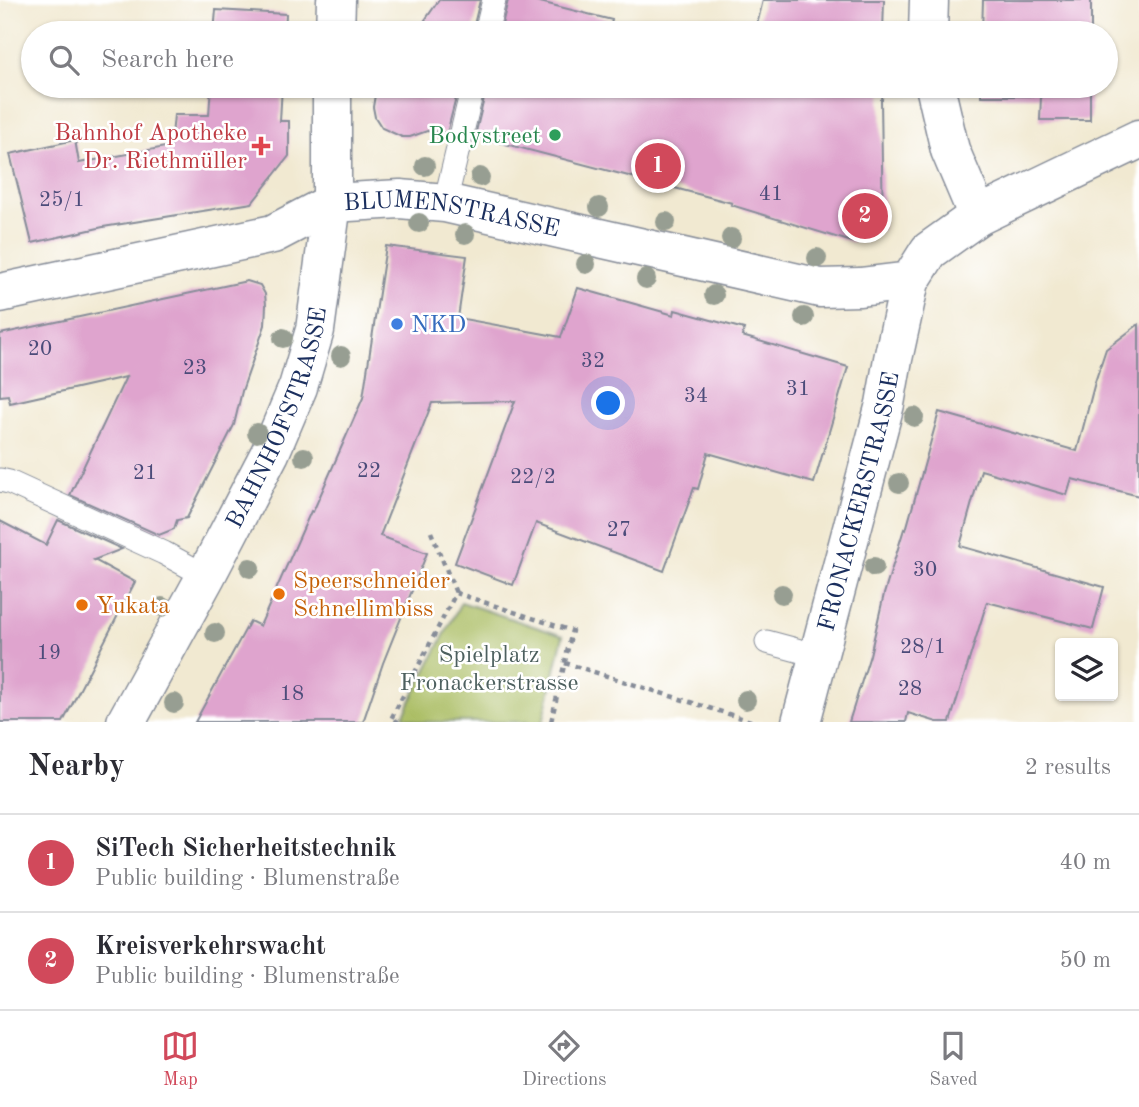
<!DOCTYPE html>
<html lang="en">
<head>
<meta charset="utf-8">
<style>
  body { margin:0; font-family:"Old Standard TT",serif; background:#f7f7f7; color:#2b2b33 }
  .controls { position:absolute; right:21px; bottom:21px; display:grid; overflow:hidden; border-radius:7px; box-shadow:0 2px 5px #0004 }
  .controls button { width:63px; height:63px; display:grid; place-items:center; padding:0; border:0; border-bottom:2px solid #e1e1e2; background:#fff; color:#2b2b33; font:35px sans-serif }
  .you { position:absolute; left:609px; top:404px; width:24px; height:24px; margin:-18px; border:5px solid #fff; border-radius:50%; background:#1a73e8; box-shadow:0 0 0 10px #1a73e833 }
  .badge { display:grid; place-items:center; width:46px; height:46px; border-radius:50%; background:#d1495b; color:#fff; font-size:23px; font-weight:700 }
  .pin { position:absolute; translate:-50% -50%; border:4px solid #fff; box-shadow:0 2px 7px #0006 }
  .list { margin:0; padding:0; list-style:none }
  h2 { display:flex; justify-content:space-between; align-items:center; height:91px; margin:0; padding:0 28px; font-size:30px }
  h2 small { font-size:23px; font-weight:400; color:#7c7c81 }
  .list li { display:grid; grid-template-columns:46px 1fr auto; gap:21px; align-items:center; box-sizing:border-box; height:98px; padding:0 28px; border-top:2px solid #e1e1e2 }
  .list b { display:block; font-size:26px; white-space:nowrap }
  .list p { margin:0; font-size:23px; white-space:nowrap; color:#7c7c81 }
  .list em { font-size:23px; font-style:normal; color:#7c7c81 }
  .icon { flex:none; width:38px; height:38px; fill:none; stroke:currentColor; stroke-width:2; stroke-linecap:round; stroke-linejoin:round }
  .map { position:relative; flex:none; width:1139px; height:722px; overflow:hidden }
  .search { position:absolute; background:#fff; box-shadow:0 2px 5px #0004; left:21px; right:21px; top:21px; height:77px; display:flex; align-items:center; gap:18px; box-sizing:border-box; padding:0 24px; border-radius:38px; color:#7c7c81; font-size:26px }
  .sheet { height:287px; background:#fff }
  nav { display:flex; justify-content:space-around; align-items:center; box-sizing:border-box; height:98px; border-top:2px solid #e1e1e2; background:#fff; font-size:19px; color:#7c7c81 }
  nav a { display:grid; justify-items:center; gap:4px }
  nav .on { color:#d1495b }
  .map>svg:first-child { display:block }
  .green { fill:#a9bc60; stroke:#62765f; stroke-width:2 }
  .building { fill:#dfa4ce }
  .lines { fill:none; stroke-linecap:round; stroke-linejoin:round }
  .service-casing { stroke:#868c98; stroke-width:25 }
  .minor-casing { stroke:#868c98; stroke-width:41 }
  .tertiary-casing { stroke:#868c98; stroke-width:41 }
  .path { stroke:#868c98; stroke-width:4.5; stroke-dasharray:5 5; stroke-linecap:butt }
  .service { stroke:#fff; stroke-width:23 }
  .minor { stroke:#fff; stroke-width:38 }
  .tertiary { stroke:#fff; stroke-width:38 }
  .tree { fill:#979e92 }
  .leisure-dot { fill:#2e9e5b; stroke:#fff; stroke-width:2.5 }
  .health-dot { fill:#e0444e; stroke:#fff; stroke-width:2.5 }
  .shop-dot { fill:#3f7fe0; stroke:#fff; stroke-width:2.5 }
  .food-dot { fill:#e8710a; stroke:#fff; stroke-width:2.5 }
  .labels { text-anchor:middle; stroke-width:5; stroke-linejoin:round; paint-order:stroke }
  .number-label { font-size:21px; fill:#4c4c7a }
  .health-label { font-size:24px; fill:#be3a42; stroke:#fff; text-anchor:end }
  .leisure-label { font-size:24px; fill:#27864d; stroke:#fff; text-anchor:end }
  .street-label { font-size:24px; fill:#1b2f5e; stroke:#fff }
  .shop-label { font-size:24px; fill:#366cbe; stroke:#fff; text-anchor:start }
  .food-label { font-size:24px; fill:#c56008; stroke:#fff; text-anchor:start }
  .park-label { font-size:24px; fill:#4d605f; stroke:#fff }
</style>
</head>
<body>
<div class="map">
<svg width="1139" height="722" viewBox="0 0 1139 722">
  <rect width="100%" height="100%" fill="#fff"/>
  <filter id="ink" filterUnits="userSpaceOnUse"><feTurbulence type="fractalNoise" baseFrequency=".0143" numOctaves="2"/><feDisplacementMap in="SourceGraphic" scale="14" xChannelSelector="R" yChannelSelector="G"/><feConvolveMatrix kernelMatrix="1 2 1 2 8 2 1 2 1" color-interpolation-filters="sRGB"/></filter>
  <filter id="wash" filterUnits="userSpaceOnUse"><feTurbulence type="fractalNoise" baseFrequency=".00686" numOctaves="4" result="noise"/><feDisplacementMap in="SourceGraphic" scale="28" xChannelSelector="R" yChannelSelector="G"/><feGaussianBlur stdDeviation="1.57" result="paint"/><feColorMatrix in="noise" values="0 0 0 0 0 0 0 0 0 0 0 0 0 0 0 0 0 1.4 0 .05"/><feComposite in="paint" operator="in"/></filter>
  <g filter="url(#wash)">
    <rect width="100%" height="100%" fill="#f1e9d1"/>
    <!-- green -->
    <path class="green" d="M 461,602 L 563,636 L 543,722 L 419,722 L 403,716 Z"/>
    <g id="blocks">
      <!-- building -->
      <g class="building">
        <path d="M 439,0 L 480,0 L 472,33 L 416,33 Z"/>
        <path d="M 508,0 L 532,0 L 612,20 L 609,33 L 500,33 Z"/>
        <path d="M 763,0 L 884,0 L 883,33 L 755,33 Z"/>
        <path d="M 983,0 L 1091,0 L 1091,33 L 982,33 Z"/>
        <path d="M 216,10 L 286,14 L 285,33 L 214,33 Z"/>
        <path d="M 211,86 L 282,86 L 280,121 L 289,121 L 289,156 L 252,203 L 103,227 L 32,243 L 10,154 L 75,140 L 79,163 L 171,146 L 174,115 L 209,115 Z"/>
        <path d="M 380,86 L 459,86 L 447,133 L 427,131 L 410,137 L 402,137 L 382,128 L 375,117 L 373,107 L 375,95 Z"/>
        <path d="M 487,86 L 883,86 L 882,100 L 881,100 L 883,229 L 852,242 L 731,205 L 732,203 L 475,136 Z"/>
        <path d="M 981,86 L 1090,86 L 1090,120 L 1040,120 L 1041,96 L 981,96 Z"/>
        <path d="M 386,246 L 467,256 L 458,318 L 561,337 L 578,288 L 674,315 L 675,310 L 744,329 L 742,336 L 848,367 L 814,483 L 708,453 L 698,489 L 694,488 L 664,571 L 536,523 L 513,585 L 455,563 L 515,401 L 432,403 L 380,536 L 427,553 L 383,663 L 363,722 L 195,722 L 250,621 L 260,626 L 311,511 L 313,512 L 363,398 Z"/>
        <path d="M 247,281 L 260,285 L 265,294 L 266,305 L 265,325 L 242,391 L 234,425 L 187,518 L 177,520 L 174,529 L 159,535 L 70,495 L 126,377 L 10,403 L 8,395 L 0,396 L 0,334 Z"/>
        <path d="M 1139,324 L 1139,496 L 1072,479 L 1067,495 L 981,470 L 960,546 L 1104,587 L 1093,629 L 987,602 L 950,722 L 937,722 L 908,713 L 906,722 L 849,722 L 870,655 L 884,594 L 904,529 L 906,530 L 939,412 L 1077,451 L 1095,382 L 1106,349 Z"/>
        <path d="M 58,520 L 122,549 L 94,560 L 135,582 L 63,722 L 0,722 L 0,521 L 46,545 Z"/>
      </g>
    </g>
  </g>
  <g filter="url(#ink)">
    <use href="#blocks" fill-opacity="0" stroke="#868c98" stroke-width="2"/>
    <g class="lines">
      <!-- service casing -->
      <g class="service-casing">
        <g id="service">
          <path d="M 486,33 L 494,0"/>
          <path d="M 445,203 L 473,86"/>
          <path d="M 0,480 L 9,482 L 164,553 L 206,576"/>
          <path d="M 767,642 L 819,656"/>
        </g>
      </g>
      <!-- minor casing -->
      <g class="minor-casing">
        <g id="minor">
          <path d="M 928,33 L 929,0"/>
          <path d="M 935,86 L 950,150 L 978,216"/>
          <path id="s1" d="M 0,293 L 273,234 L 332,203 L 400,199 L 445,203 L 820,288 L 860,287 L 910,281"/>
          <path id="s2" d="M 801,722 L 885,404 L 893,359 L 910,281 L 929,251 L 978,216 L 1139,139"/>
        </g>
      </g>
      <!-- tertiary casing -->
      <g class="tertiary-casing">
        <g id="tertiary">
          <path d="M 335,33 L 336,0"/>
          <path id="s3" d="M 126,722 L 206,576 L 270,453 L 298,387 L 315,330 L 332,203 L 332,86"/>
        </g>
      </g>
      <!-- path -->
      <g class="path">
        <path d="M 431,532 L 456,593"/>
        <path d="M 565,663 L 754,722"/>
        <path d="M 399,722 L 391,719 L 456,593 L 572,631 L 551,722"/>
      </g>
      <!-- service -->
      <use href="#service" class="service"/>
      <!-- minor -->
      <use href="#minor" class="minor"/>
      <!-- tertiary -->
      <use href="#tertiary" class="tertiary"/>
    </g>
    <!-- trees -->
    <g class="tree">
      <circle cx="425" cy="166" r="10"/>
      <circle cx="480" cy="177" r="10"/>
      <circle cx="599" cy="207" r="10"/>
      <circle cx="666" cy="222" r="10"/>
      <circle cx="419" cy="223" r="10"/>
      <circle cx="465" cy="234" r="10"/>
      <circle cx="731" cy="238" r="10"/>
      <circle cx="817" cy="258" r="10"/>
      <circle cx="586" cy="264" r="10"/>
      <circle cx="646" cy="279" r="10"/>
      <circle cx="714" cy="295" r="10"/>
      <circle cx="804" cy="317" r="10"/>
      <circle cx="283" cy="338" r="10"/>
      <circle cx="341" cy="356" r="10"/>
      <circle cx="914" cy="417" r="10"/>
      <circle cx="257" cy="433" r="10"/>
      <circle cx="304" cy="457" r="10"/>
      <circle cx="899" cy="483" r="10"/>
      <circle cx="874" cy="567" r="10"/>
      <circle cx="250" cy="568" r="10"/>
      <circle cx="782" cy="594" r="10"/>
      <circle cx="162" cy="607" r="10"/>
      <circle cx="215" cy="633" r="10"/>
      <circle cx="746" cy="700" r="10"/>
      <circle cx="174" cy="703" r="10"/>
    </g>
  </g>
  <!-- markers -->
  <circle class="leisure-dot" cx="555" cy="135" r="7"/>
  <path class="health-dot" d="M257.5 135.5h7v7h7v7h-7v7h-7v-7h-7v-7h7z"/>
  <circle class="shop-dot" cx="397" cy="324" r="7"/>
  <g class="food-dot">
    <circle cx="279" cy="594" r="7"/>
    <circle cx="82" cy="605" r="7"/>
  </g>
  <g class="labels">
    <!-- number labels -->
    <g class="number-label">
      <text x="771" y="200">41</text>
      <text x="62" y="206">25/1</text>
      <text x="40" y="355">20</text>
      <text x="593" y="367">32</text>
      <text x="195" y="374">23</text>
      <text x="798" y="395">31</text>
      <text x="696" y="402">34</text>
      <text x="369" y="477">22</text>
      <text x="145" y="479">21</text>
      <text x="533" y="483">22/2</text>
      <text x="619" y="536">27</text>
      <text x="925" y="576">30</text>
      <text x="923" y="653">28/1</text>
      <text x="49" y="659">19</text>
      <text x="910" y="695">28</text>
      <text x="292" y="700">18</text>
    </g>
    <!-- health labels -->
    <g class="health-label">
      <text x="247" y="140">Bahnhof Apotheke<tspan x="247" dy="28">Dr. Riethmüller</tspan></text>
    </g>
    <!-- leisure labels -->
    <g class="leisure-label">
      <text x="541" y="143">Bodystreet</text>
    </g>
    <!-- street labels -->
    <g class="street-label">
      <text dy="8" stroke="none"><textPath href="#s1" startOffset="467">BLUMENSTRASSE</textPath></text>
      <text dy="8" stroke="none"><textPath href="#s3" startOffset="341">BAHNHOFSTRASSE</textPath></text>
      <text dy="8" stroke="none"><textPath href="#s2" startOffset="228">FRONACKERSTRASSE</textPath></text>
    </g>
    <!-- shop labels -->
    <g class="shop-label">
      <text x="411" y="332">NKD</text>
    </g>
    <!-- food labels -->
    <g class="food-label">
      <text x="293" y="588">Speerschneider<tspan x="293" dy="28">Schnellimbiss</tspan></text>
      <text x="96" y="613">Yukata</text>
    </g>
    <!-- park labels -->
    <g class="park-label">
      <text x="489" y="662">Spielplatz<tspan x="489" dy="28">Fronackerstrasse</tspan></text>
    </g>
  </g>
</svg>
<div class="controls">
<button><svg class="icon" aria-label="layers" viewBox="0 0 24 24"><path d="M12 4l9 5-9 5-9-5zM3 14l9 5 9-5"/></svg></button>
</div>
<div class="you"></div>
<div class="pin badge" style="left:658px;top:166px">1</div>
<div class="pin badge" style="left:865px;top:216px">2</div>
<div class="search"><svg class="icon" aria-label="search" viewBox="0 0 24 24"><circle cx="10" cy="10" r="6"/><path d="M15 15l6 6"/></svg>Search here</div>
</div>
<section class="sheet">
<h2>Nearby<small>2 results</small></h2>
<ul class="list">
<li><span class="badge">1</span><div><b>SiTech Sicherheitstechnik</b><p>Public building · Blumenstraße</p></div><em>40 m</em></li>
<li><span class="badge">2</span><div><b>Kreisverkehrswacht</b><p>Public building · Blumenstraße</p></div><em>50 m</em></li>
</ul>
</section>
<nav>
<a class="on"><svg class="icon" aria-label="map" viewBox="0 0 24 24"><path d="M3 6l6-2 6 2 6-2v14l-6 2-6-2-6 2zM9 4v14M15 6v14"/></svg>Map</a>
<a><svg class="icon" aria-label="directions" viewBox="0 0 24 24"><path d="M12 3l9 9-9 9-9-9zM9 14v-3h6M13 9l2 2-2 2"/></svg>Directions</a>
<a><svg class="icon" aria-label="saved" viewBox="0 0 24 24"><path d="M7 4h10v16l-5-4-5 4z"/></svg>Saved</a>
</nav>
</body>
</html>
